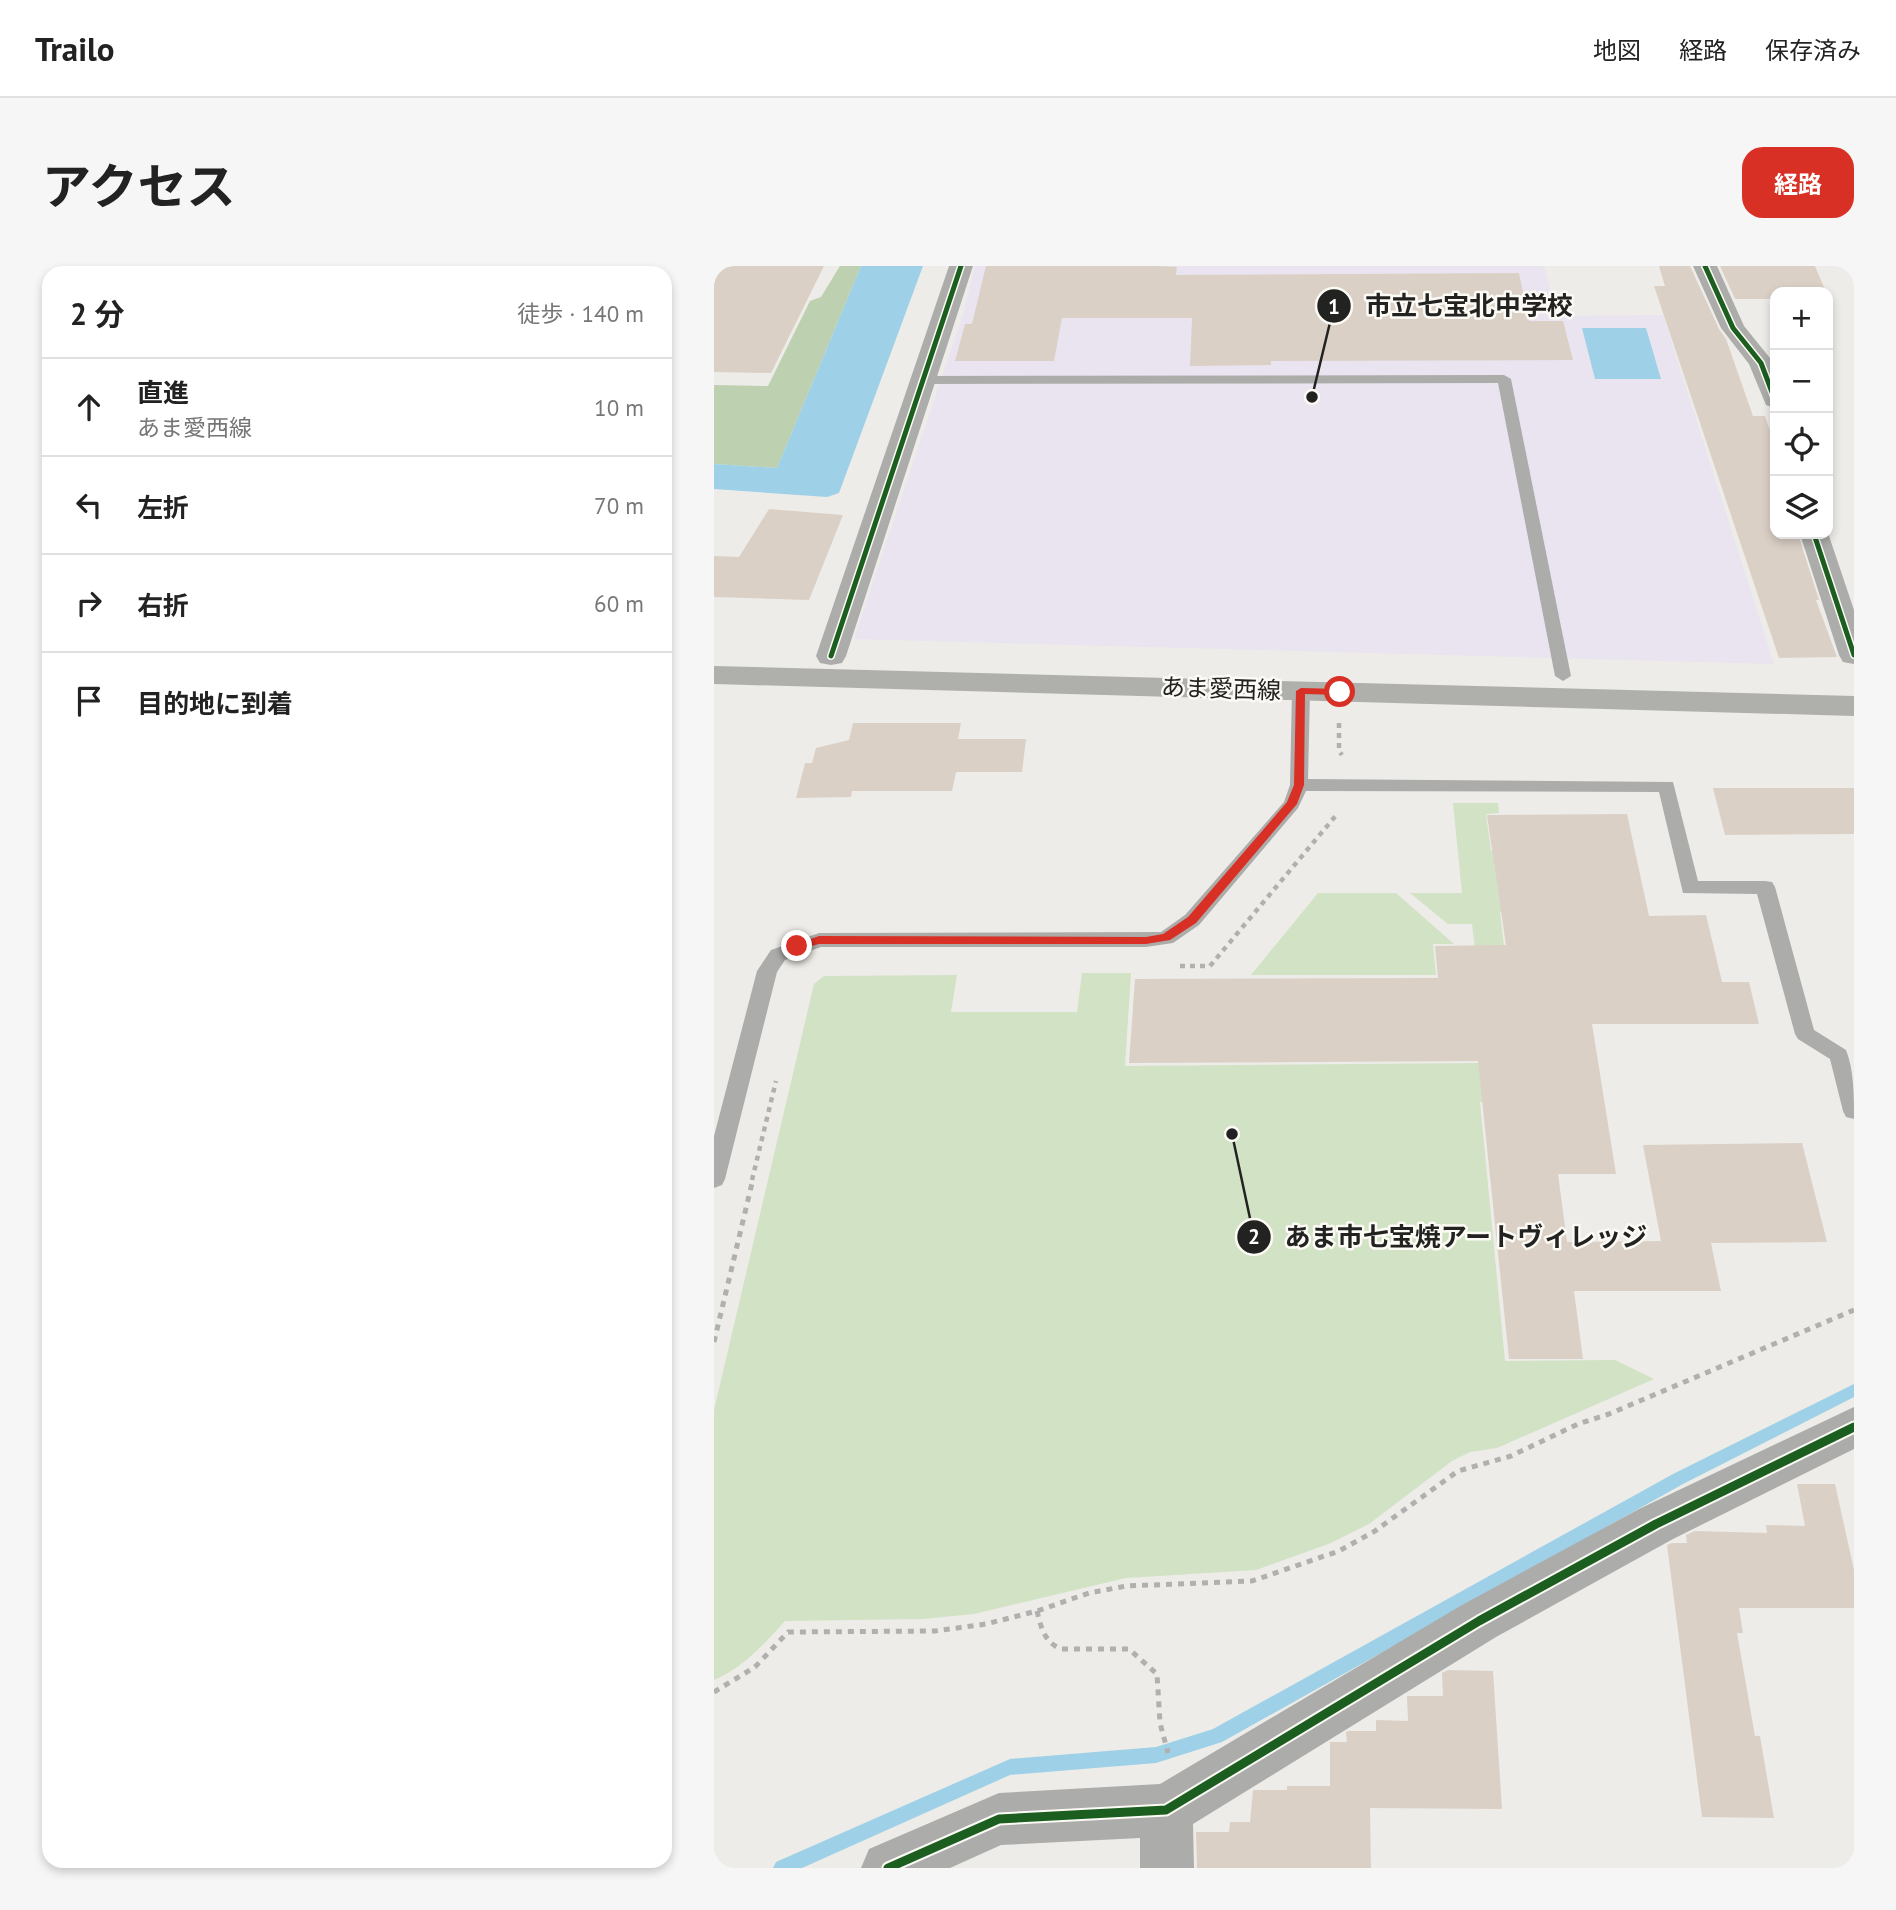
<!DOCTYPE html>
<html lang="ja">
<head>
<meta charset="utf-8">
<style>
  body { margin:0; font-family:"PT Sans","Noto Sans JP",sans-serif; background:#f6f6f6; color:#222 }
  .controls { position:absolute; right:21px; top:21px; display:grid; overflow:hidden; border-radius:14px; box-shadow:0 4px 10px #0003 }
  .controls button { width:63px; height:63px; display:grid; place-items:center; padding:0; border:0; border-bottom:2px solid #e0e0e0; background:#fff; color:#222; font:35px sans-serif }
  .stop { position:absolute; width:21px; height:21px; margin:-16px; border:5px solid #d93025; border-radius:50%; background:#fff }
  .stop.end { background:#d93025; border-color:#fff; box-shadow:0 2px 7px #0008 }
  .list { margin:0; padding:0; list-style:none }
  h2 { display:flex; justify-content:space-between; align-items:center; height:91px; margin:0; padding:0 28px; font-size:30px }
  h2 small { font-size:23px; font-weight:400; color:#767676 }
  .list li { display:grid; grid-template-columns:46px 1fr auto; gap:21px; align-items:center; box-sizing:border-box; height:98px; padding:0 28px; border-top:2px solid #e0e0e0 }
  .list b { display:block; font-size:26px; white-space:nowrap }
  .list p { margin:0; font-size:23px; white-space:nowrap; color:#767676 }
  .list em { font-size:23px; font-style:normal; color:#767676 }
  .icon { flex:none; width:38px; height:38px; fill:none; stroke:currentColor; stroke-width:2; stroke-linecap:round; stroke-linejoin:round }
  .map { position:relative; flex:none; width:1140px; height:1602px; overflow:hidden; border-radius:21px }
  header { display:flex; align-items:center; gap:42px; box-sizing:border-box; height:98px; padding:0 35px; background:#fff; border-bottom:2px solid #e0e0e0 }
  header strong { font-size:33px }
  nav { display:flex; gap:38px; margin-inline-start:auto; font-size:24px }
  .intro { display:flex; align-items:center; justify-content:space-between; box-sizing:border-box; height:168px; padding:0 42px }
  h1 { margin:0; font-size:49px }
  .button { padding:18px 32px; border-radius:21px; background:#d93025; color:#fff; font-size:24px; font-weight:700 }
  main { display:flex; gap:42px; padding:0 42px }
  aside { flex:1; background:#fff; border-radius:21px; box-shadow:0 4px 10px #0003 }
  .map>svg:first-child { display:block }
  .education { fill:#e9e4ef }
  .green { fill:#d2e2c5 }
  .forest { fill:#bdd0af }
  .water { fill:#9ed1e7 }
  .lines { fill:none; stroke-linecap:round; stroke-linejoin:round }
  .stream { fill:#9ed1e7; fill-rule:evenodd }
  .building { fill:#dbd0c6 }
  .path-far1 { stroke:#b1b0af; stroke-width:4.5; stroke-dasharray:5 5; stroke-linecap:butt }
  .path { stroke:#b1b0af; stroke-width:5; stroke-dasharray:6 6; stroke-linecap:butt }
  .service { fill:#acacab; fill-rule:evenodd }
  .minor { fill:#acacab; fill-rule:evenodd }
  .primary { fill:#afafac; fill-rule:evenodd }
  .cycleway-far1-casing { stroke:#fcfaf4; stroke-width:8 }
  .cycleway-casing { stroke:#fcfaf4; stroke-width:13 }
  .cycleway-far1 { stroke:#1b5e20; stroke-width:5 }
  .cycleway { stroke:#1b5e20; stroke-width:9 }
  .route { fill:#d93025 }
  .labels { text-anchor:middle; stroke-width:5; stroke-linejoin:round; paint-order:stroke }
  .street-label { font-size:24px; fill:#222220; stroke:#fcfaf4 }
  .leader { fill:none; stroke:#222220; stroke-width:2.5 }
  .callout-dot { fill:#222220; stroke:#fcfaf4; stroke-width:2.5 }
  .mark-label { font-size:21px; text-anchor:middle; font-weight:bold; fill:#fff }
  .callout-label { font-size:26px; text-anchor:middle; font-weight:bold; fill:#222220; stroke:#fcfaf4; stroke-width:5; stroke-linejoin:round; paint-order:stroke }
</style>
</head>
<body>
<header>
<strong>Trailo</strong>
<nav><a>地図</a><a>経路</a><a>保存済み</a></nav>
</header>
<div class="intro"><h1>アクセス</h1><a class="button">経路</a></div>
<main>
<aside>
<h2>2 分<small>徒歩 · 140 m</small></h2>
<ul class="list">
<li><svg class="icon" aria-label="ahead" viewBox="0 0 24 24"><path d="M12 20V5M6 11l6-6 6 6"/></svg><div><b>直進</b><p>あま愛西線</p></div><em>10 m</em></li>
<li><svg class="icon" aria-label="left" viewBox="0 0 24 24"><path d="M17 20v-9H6M10 6l-5 5 5 5"/></svg><div><b>左折</b></div><em>70 m</em></li>
<li><svg class="icon" aria-label="right" viewBox="0 0 24 24"><path d="M7 20v-9h11M14 6l5 5-5 5"/></svg><div><b>右折</b></div><em>60 m</em></li>
<li><svg class="icon" aria-label="arrive" viewBox="0 0 24 24"><path d="M6 21V4h12l-3 4 3 4H6"/></svg><div><b>目的地に到着</b></div></li>
</ul>
</aside>
<div class="map">
<svg width="1140" height="1602" viewBox="0 0 1140 1602">
  <rect width="100%" height="100%" fill="#edece8"/>
  <!-- education -->
  <path class="education" d="M 261,0 L 830,0 L 843,50 L 949,49 L 1060,398 L 140,373 L 249,48 Z"/>
  <!-- green -->
  <g class="green">
    <path d="M 739,537 L 784,537 L 785,547 L 772,548 L 777,585 L 793,585 L 780,596 L 786,636 L 801,637 L 803,646 L 786,646 L 791,689 L 764,708 L 758,658 L 734,658 L 696,627 L 748,627 Z"/>
    <path d="M 604,627 L 682,627 L 740,678 L 719,678 L 722,709 L 537,709 Z"/>
    <path d="M 368,707 L 417,707 L 411,800 L 765,797 L 820,836 L 766,836 L 791,1095 L 901,1094 L 940,1113 L 783,1182 L 756,1186 L 738,1195 L 655,1258 L 617,1277 L 542,1304 L 412,1312 L 260,1348 L 209,1353 L 71,1355 C 50,1378 29,1402 0,1414 L 0,1144 L 100,718 L 110,710 L 243,709 L 237,746 L 363,746 Z"/>
  </g>
  <!-- forest -->
  <path class="forest" d="M 126,0 L 147,0 L 63,202 L 0,198 L 0,119 L 54,120 L 96,35 L 107,31 Z"/>
  <!-- water -->
  <g class="water">
    <path d="M 147,0 L 209,0 L 125,227 L 113,231 L 0,223 L 0,198 L 63,202 Z"/>
    <path d="M 868,62 L 932,62 L 947,113 L 881,113 Z"/>
  </g>
  <g class="lines">
    <!-- stream -->
    <path class="stream" d="M 1140,1118 L 1140,1131 L 969,1218 L 508,1476 L 442,1497 L 296,1509 L 88,1602 L 59,1602 L 62,1596 L 296,1493 L 442,1481 L 499,1463 L 959,1208 Z"/>
  </g>
  <!-- building -->
  <g class="building">
    <path d="M 0,0 L 110,0 L 57,107 L 0,106 Z"/>
    <path d="M 272,0 L 443,0 L 463,1 L 462,9 L 805,7 L 815,55 L 849,55 L 859,94 L 557,95 L 557,99 L 476,100 L 478,52 L 348,52 L 340,95 L 241,95 L 251,58 L 258,58 Z"/>
    <path d="M 945,0 L 976,0 L 1005,63 L 1012,73 L 1039,150 L 1051,150 L 1061,179 L 1061,268 L 1084,268 L 1105,334 L 1102,334 L 1123,391 L 1065,392 L 940,20 L 951,20 Z"/>
    <path d="M 1006,0 L 1101,0 L 1112,26 L 1061,26 L 1061,33 L 1021,33 Z"/>
    <path d="M 55,243 L 129,249 L 95,334 L 0,331 L 0,290 L 25,291 Z"/>
    <path d="M 139,457 L 247,457 L 244,473 L 312,473 L 308,506 L 242,506 L 238,525 L 138,525 L 137,531 L 82,532 L 91,497 L 98,497 L 102,482 L 135,474 Z"/>
    <path d="M 999,522 L 1140,522 L 1140,568 L 1011,569 Z"/>
    <path d="M 913,548 L 935,650 L 992,649 L 1008,716 L 1035,716 L 1045,758 L 878,758 L 902,908 L 844,908 L 853,976 L 947,975 L 929,879 L 1088,877 L 1113,976 L 997,977 L 1007,1025 L 860,1025 L 869,1093 L 795,1093 L 764,795 L 415,797 L 421,713 L 724,712 L 721,680 L 792,679 L 773,549 Z"/>
    <path d="M 1083,1218 L 1121,1218 L 1140,1304 L 1140,1342 L 1025,1342 L 1029,1367 L 1023,1367 L 1041,1470 L 1046,1470 L 1060,1552 L 988,1551 L 953,1279 L 958,1277 L 973,1277 L 972,1269 L 981,1265 L 1053,1267 L 1052,1259 L 1091,1260 Z"/>
    <path d="M 734,1404 L 779,1405 L 788,1543 L 656,1542 L 657,1602 L 483,1602 L 482,1566 L 515,1566 L 516,1556 L 536,1556 L 539,1524 L 573,1524 L 573,1520 L 616,1520 L 616,1476 L 633,1476 L 632,1466 L 635,1465 L 662,1465 L 662,1454 L 694,1455 L 693,1430 L 729,1430 L 728,1407 Z"/>
  </g>
  <g class="lines">
    <!-- path-far1 -->
    <g class="path-far1">
      <path d="M 625,457 L 625,485 L 628,489"/>
      <path d="M 466,700 L 496,700 L 624,547"/>
      <path d="M 38,914 L 62,815"/>
    </g>
    <!-- path -->
    <g class="path">
      <path d="M 0,1076 L 39,913"/>
      <path d="M 323,1345 C 327,1361 330,1376 347,1383 L 415,1383 L 443,1408 L 446,1457 L 454,1487"/>
      <path d="M 0,1426 L 41,1401 L 74,1366 L 221,1365 L 272,1358 L 323,1345 L 375,1327 L 412,1320 L 538,1315 L 625,1285 L 661,1265 L 744,1205 L 797,1190 L 864,1158 L 895,1148 L 1140,1044"/>
    </g>
    <!-- service -->
    <g class="service">
      <path d="M 790,109 L 797,113 L 857,410 L 849,415 L 841,410 L 784,117 L 209,118 L 202,114 L 209,110 Z"/>
      <path d="M 587,420 L 596,425 L 594,513 L 959,516 L 984,615 L 1051,615 L 1058,616 L 1061,621 L 1100,764 L 1132,784 C 1140,804 1140,830 1140,853 L 1132,851 L 1129,845 L 1116,793 L 1084,773 L 1081,768 L 1043,628 L 969,627 L 945,526 L 592,525 L 584,542 L 485,659 L 459,677 L 432,681 L 107,681 L 71,694 L 63,706 L 11,913 L 8,919 L 0,922 L 0,870 L 43,705 L 57,684 L 105,667 L 447,666 L 471,649 L 570,536 L 576,519 L 578,425 Z"/>
    </g>
    <!-- minor -->
    <g class="minor">
      <path d="M 235,0 L 259,0 L 132,390 L 128,397 L 117,399 L 106,397 L 102,390 Z"/>
      <path d="M 979,0 L 1003,0 L 1030,60 L 1060,97 L 1061,142 L 1052,139 L 1035,98 L 1007,62 Z"/>
      <path d="M 1114,267 L 1140,344 L 1140,398 L 1129,396 L 1125,389 L 1086,268 Z"/>
      <path d="M 1140,1141 L 1140,1183 L 959,1273 L 782,1371 L 479,1558 L 480,1602 L 426,1602 L 426,1572 L 287,1579 L 236,1602 L 147,1602 L 155,1583 L 285,1527 L 446,1518 L 748,1339 L 925,1243 Z"/>
    </g>
    <!-- primary -->
    <path class="primary" d="M 0,400 L 1140,430 L 1140,450 L 0,418 Z"/>
    <!-- cycleway-far1 casing -->
    <g class="cycleway-far1-casing">
      <g id="cycleway-far1">
        <path d="M 991,0 L 1019,62 L 1047,97 L 1061,134"/>
        <path d="M 1100,268 L 1140,389"/>
        <path d="M 117,390 L 247,0"/>
      </g>
    </g>
    <!-- cycleway casing -->
    <g class="cycleway-casing">
      <path id="cycleway" d="M 174,1602 L 285,1553 L 452,1544 L 765,1355 L 942,1258 L 1140,1161"/>
    </g>
    <!-- cycleway-far1 -->
    <use href="#cycleway-far1" class="cycleway-far1"/>
    <!-- cycleway -->
    <use href="#cycleway" class="cycleway"/>
  </g>
  <!-- route -->
  <path class="route" d="M 587,422 L 626,423 L 630,426 L 626,429 L 591,428 L 590,519 L 583,538 L 482,657 L 456,674 L 432,678 L 105,678 L 83,684 L 77,680 L 105,670 L 432,671 L 449,668 L 474,651 L 573,536 L 580,519 L 582,425 Z"/>
  <g class="labels">
    <!-- street labels -->
    <g class="street-label">
      <text transform="translate(507 423) rotate(2)" y="8">あま愛西線</text>
    </g>
  </g>
  <!-- callouts -->
  <path class="leader" d="M598 131L620 40M518 868L540 971"/>
  <g class="callout-dot">
    <circle cx="598" cy="131" r="7"/>
    <circle cx="518" cy="868" r="7"/>
    <circle cx="620" cy="40" r="18"/>
    <circle cx="540" cy="971" r="18"/>
  </g>
  <g class="mark-label">
    <text x="620" y="48">1</text>
    <text x="540" y="978">2</text>
  </g>
  <g class="callout-label">
    <text x="755" y="49">市立七宝北中学校</text>
    <text x="752" y="980">あま市七宝焼アートヴィレッジ</text>
  </g>
</svg>
<div class="controls">
<button>+</button>
<button>−</button>
<button><svg class="icon" aria-label="locate" viewBox="0 0 24 24"><circle cx="12" cy="12" r="6"/><path d="M12 2v4M12 18v4M2 12h4M18 12h4"/></svg></button>
<button><svg class="icon" aria-label="layers" viewBox="0 0 24 24"><path d="M12 4l9 5-9 5-9-5zM3 14l9 5 9-5"/></svg></button>
</div>
<div class="stop" style="left:626px;top:426px"></div>
<div class="stop end" style="left:83px;top:680px"></div>
</div>
</main>
</body>
</html>
